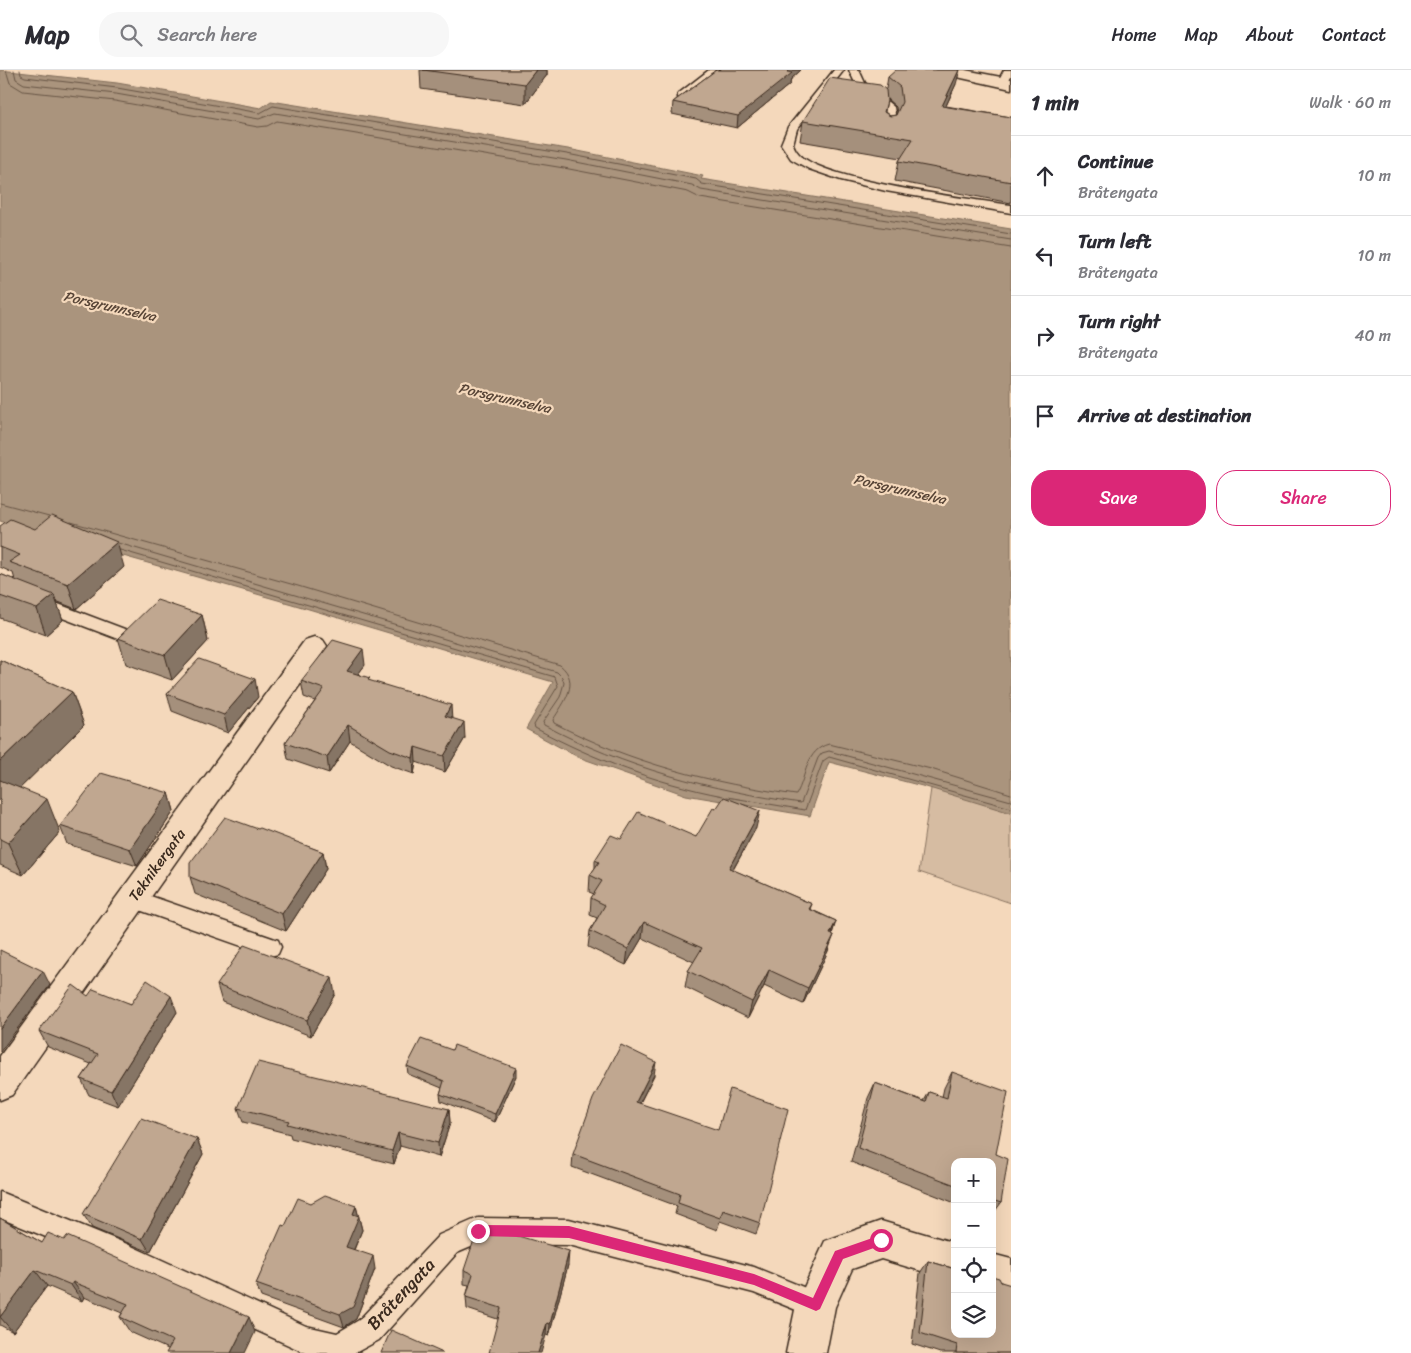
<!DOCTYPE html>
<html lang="en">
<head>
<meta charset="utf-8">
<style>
  body { margin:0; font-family:Sriracha,sans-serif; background:#f7f7f7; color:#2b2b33 }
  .controls { position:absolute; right:15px; bottom:15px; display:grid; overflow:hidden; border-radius:10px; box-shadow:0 5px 20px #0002 }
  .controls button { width:45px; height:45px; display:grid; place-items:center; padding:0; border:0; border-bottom:1px solid #e1e1e2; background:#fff; color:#2b2b33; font:25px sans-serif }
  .stop { position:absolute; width:15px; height:15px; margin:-11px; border:4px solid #db2777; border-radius:50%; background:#fff }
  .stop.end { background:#db2777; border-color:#fff; box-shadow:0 1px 5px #0008 }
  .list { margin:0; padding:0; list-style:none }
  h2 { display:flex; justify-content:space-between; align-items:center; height:65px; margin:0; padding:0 20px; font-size:21px }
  h2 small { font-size:16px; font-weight:400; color:#7c7c81 }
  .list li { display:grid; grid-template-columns:32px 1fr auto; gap:15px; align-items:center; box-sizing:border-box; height:80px; padding:0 20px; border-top:1px solid #e1e1e2 }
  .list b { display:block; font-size:19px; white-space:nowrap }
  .list p { margin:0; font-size:16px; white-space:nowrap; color:#7c7c81 }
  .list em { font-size:16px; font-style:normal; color:#7c7c81 }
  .actions { display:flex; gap:10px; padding:15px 20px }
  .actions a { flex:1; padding:11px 0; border:1px solid #db2777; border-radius:20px; text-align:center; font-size:18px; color:#db2777 }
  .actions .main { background:#db2777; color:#fff }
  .icon { flex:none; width:28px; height:28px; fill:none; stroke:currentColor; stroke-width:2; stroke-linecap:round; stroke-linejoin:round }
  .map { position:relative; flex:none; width:1011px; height:1283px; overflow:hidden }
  header { display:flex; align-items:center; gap:30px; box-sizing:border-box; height:70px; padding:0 25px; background:#fff; border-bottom:1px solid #e1e1e2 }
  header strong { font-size:24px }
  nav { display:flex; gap:28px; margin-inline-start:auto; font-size:18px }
  .search { width:350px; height:45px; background:#f7f7f7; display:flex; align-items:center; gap:12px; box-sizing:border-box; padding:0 18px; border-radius:20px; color:#7c7c81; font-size:19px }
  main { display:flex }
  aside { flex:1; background:#fff }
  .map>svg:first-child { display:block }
  .green { fill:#d6bca2; stroke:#887360 }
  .water { fill:#aa947d; stroke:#7e6a57 }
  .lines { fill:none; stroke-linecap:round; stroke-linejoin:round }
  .shore { stroke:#675444; stroke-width:1 }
  .service-casing { stroke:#3b2a1e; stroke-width:3 }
  .minor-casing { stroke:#3b2a1e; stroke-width:3 }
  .service { fill:#f4d8bb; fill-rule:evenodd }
  .minor { fill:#f4d8bb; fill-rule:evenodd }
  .wall { fill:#a5907c; stroke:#3b2a1e; fill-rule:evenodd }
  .shaded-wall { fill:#867565; stroke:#3b2a1e }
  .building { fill:#c0a790; stroke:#3b2a1e }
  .route { fill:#db2777 }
  .labels { text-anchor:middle; stroke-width:4.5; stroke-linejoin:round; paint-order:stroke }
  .far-water-label { font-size:14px; font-style:italic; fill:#574436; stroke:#f4d8bb }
  .street-label { font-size:15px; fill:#3b2a1e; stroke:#f4d8bb }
  .near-street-label { font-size:18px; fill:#3b2a1e; stroke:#f4d8bb }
</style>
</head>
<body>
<header>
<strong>Map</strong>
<div class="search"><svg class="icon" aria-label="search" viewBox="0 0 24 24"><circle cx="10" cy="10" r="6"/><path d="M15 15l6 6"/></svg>Search here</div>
<nav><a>Home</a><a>Map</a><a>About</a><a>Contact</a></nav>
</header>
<main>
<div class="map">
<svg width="1011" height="1283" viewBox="0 0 1011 1283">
  <rect width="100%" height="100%" fill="#f4d8bb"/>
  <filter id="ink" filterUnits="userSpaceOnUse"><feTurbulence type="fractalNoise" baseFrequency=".02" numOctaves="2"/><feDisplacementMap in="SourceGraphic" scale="10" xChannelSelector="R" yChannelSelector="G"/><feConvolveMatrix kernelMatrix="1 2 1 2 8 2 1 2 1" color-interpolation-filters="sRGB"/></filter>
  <g filter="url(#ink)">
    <!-- green -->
    <path class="green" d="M 932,712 L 1011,736 L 1011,833 L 919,802 Z"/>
    <!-- water -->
    <path class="water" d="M 0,0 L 117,13 L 261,38 L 271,31 L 568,79 L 703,106 L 701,109 L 1011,159 L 1011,743 L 926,717 L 829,692 L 810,746 L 686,725 L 578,687 L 526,659 L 553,612 L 292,534 L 0,451 Z"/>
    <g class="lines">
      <!-- shore -->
      <g class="shore">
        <path d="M 6,0 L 10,13 L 23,21 L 115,31 L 258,57 L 267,56 L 277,51 L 564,98 L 688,122 L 700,128 L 1011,178"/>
        <path d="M 14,0 L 16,9 L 24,14 L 116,24 L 259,49 L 275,43 L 566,90 L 692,115 L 701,120 L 1011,170"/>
        <path d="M 20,0 L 21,5 L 25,7 L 117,18 L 260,43 L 273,36 L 567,84 L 696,109 L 702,114 L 1011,164"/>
        <path d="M 0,433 L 49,446"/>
        <path d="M 71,452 L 298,516 L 560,595 C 581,612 564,632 553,650 L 554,653 C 631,693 711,713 796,725 C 807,706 805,680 829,674 L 931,699 L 1011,724"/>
        <path d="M 118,473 L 557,602 L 562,607 L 564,613 L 560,627 L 543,652 L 544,655 C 625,698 710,720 801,733 L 818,688 L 822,683 L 829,681 L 1011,731"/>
        <path d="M 120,480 L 555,607 L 558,616 L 534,655 L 535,658 C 595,690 656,713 723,726"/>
        <path d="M 727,727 L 805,740 L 823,691 L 829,687 L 1011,738"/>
      </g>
      <!-- service casing -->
      <g class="service-casing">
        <g id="service">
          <path d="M 709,0 L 720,0 L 686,28 L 678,28 L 678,24 Z"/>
          <path d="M 834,0 L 844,0 L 797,59 L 793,74 C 794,77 796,81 799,84 C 823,111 970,129 1011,135 L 1011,143 L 886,121 L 841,110 L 809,99 L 791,89 L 781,74 L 788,57 Z"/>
          <path d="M 849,0 L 859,0 L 865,13 L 894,37 L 896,51 L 891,63 L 887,64 L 882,61 L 885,51 L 884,38 L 857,17 Z"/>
          <path d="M 1004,0 L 1011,0 L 1011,6 L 1006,15 L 1002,16 L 997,13 Z"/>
          <path d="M 0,512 L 127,560 L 130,564 L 127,568 L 121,570 L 115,568 L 0,524 Z"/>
          <path d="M 133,820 L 278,870 L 281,877 L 278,884 L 270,886 L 125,835 L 122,829 L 125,823 Z"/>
          <path d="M 0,1122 L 127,1174 L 306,1256 L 337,1263 L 359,1250 L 439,1165 L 478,1148 L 569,1149 L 754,1197 L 825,1226 L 829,1235 L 825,1244 L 816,1248 L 754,1223 L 569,1175 L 478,1174 L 457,1183 L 379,1270 L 355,1283 L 306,1283 L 109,1193 L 0,1148 Z"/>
        </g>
      </g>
      <!-- minor casing -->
      <g class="minor-casing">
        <g id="minor">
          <path d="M 937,0 L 965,0 L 1011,9 L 1011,19 L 939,3 Z"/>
          <path d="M 314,567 L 323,570 L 327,576 L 323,582 L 12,1025 L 0,1030 L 0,986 L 305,570 Z"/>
          <path d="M 881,1151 L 955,1173 L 955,1211 L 881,1189 L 852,1199 L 835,1237 L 826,1283 L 786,1283 L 796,1235 L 825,1171 Z"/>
          <path d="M 992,1184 L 1011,1189 L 1011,1227 L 992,1222 Z"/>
        </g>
      </g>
      <!-- service -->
      <use href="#service" class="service"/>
      <!-- minor -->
      <use href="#minor" class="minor"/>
    </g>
    <!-- wall -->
    <g class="wall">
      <path d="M 420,0 L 547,0 L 547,5 L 525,34 L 421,19 Z"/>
      <path d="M 716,0 L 801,0 L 791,9 L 790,14 L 737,58 L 672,44 L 673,32 Z"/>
      <path d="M 888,7 L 956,14 L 946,36 L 1011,47 L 1011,133 L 895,111 L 899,91 L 901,88 L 800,71 L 803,51 L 886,19 ZM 887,29 L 896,37 L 897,43 L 896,45 L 890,46 L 885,42 Z"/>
      <path d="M 0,477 L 124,497 L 76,539 L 56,531 L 63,550 L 46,565 L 0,548 L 0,504 L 15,510 L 13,503 L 0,497 Z"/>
      <path d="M 202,545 L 208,571 L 172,610 L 126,594 L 118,568 Z"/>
      <path d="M 0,590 L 72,622 L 84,655 L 20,718 L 60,762 L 23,805 L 0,795 Z"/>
      <path d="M 365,595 L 358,604 L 370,611 L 452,649 L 465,668 L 445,702 L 416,692 L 414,704 L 391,696 L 350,671 L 329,703 L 288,689 L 285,673 L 315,631 L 304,627 L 301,611 Z"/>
      <path d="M 167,624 L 258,627 L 228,663 L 172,641 Z"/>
      <path d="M 169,723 L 174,741 L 137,796 L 67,774 L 60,756 Z"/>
      <path d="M 756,758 L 733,800 L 812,834 L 810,839 L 836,851 L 832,864 L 828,881 L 803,934 L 764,916 L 748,948 L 685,917 L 688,901 L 694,892 L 642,868 L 626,895 L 588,877 L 590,861 L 597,848 L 590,845 L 591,828 L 594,824 L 589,822 L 590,805 L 595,798 L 595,790 L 621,769 L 696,767 Z"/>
      <path d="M 258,759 L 323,782 L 326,799 L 286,861 L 195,824 L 190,807 Z"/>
      <path d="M 217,915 L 335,924 L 311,966 L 222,932 Z"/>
      <path d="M 88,926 L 177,942 L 118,1036 L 89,1025 L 81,1009 L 91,994 L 48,977 L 39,961 Z"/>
      <path d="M 452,980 L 516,1006 L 495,1052 L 441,1031 L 440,1024 L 442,1018 L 408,1004 L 407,996 Z"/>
      <path d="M 952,1002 L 996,1084 L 1001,1133 L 992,1145 L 992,1092 L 955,1092 L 955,1133 L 851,1092 L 868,1028 L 875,1013 L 924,1031 L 929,1022 L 942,1027 L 944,1018 Z"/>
      <path d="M 654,1005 L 640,1033 L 760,1153 L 756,1164 L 720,1151 L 717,1160 L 675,1144 L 677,1136 L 572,1097 L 573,1084 Z"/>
      <path d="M 238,1038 L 449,1039 L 450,1053 L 439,1087 L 400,1076 L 394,1094 L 291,1068 L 290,1064 L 243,1052 Z"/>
      <path d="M 197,1069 L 203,1084 L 150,1182 L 92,1158 L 83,1144 Z"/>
      <path d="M 311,1133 L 356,1136 L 362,1160 L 354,1180 L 375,1199 L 356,1249 L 344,1257 L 261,1227 L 256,1214 L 285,1156 Z"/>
      <path d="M 0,1148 L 42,1173 L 255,1262 L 168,1279 L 130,1262 L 120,1247 L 122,1243 L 84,1227 L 82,1231 L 47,1216 L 13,1262 L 0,1255 Z"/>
      <path d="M 928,1191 L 1001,1212 L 1011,1283 L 940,1283 L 912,1274 L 920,1203 Z"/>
      <path d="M 568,1195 L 549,1266 L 467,1239 L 466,1227 L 469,1215 L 464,1214 L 464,1200 Z"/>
    </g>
    <!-- shaded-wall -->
    <g class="shaded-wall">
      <path d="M 536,0 L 547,0 L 547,5 L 525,34 L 525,14 Z"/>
      <path d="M 790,0 L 801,0 L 791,9 L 790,14 L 737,58 L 738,46 Z"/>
      <path d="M 959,0 L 960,0 L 956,14 L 937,55 L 942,36 Z"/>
      <path d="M 117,472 L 124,497 L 76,539 L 68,514 Z"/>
      <path d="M 54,525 L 63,550 L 46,565 L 37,539 Z"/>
      <path d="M 202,545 L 208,571 L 172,610 L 165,585 Z"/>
      <path d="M 363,579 L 365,595 L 349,616 L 347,601 Z"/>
      <path d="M 255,609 L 258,627 L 228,663 L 224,645 Z"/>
      <path d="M 72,622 L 84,655 L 1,737 L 0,734 L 0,691 Z"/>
      <path d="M 451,635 L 452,651 L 445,646 Z"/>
      <path d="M 464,652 L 465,668 L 445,702 L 444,686 Z"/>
      <path d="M 348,655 L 350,671 L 329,703 L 327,687 Z"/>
      <path d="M 415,677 L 416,692 L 414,704 L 413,688 Z"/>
      <path d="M 169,723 L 174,741 L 137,796 L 130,779 Z"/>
      <path d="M 47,729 L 60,762 L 23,805 L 8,773 Z"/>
      <path d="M 760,741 L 756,758 L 725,814 L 729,798 Z"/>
      <path d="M 323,782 L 326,799 L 286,861 L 282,844 Z"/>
      <path d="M 836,851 L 831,867 L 830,864 Z"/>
      <path d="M 644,852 L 642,868 L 626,895 L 628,879 Z"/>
      <path d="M 834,865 L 828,881 L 803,934 L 808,918 Z"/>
      <path d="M 769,900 L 764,916 L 748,948 L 752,932 Z"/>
      <path d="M 43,901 L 50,915 L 0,982 L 0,959 Z"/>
      <path d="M 332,908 L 335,924 L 311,966 L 307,950 Z"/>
      <path d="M 171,926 L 177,942 L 118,1036 L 111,1021 Z"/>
      <path d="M 656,992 L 654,1005 L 634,1044 L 636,1032 Z"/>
      <path d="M 516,998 L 516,1006 L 495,1052 L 495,1044 Z"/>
      <path d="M 449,1039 L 450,1053 L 439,1087 L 438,1073 Z"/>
      <path d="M 398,1063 L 400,1076 L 394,1094 L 392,1081 Z"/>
      <path d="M 197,1069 L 203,1084 L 150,1182 L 142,1169 Z"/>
      <path d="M 356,1136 L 362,1160 L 349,1191 L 346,1177 L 353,1144 Z"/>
      <path d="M 569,1181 L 568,1195 L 549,1266 L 550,1254 Z"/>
      <path d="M 373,1186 L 375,1199 L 356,1249 L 344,1257 L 340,1244 Z"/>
      <path d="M 35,1200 L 47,1216 L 13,1262 L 0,1247 Z"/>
      <path d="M 73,1212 L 84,1227 L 82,1231 L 71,1215 Z"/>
      <path d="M 249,1247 L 255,1262 L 245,1283 L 231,1283 Z"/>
      <path d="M 547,1253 L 546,1265 L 541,1283 L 538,1283 Z"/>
    </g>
    <!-- building -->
    <g class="building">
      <path d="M 423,0 L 536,0 L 525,14 Z"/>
      <path d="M 716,0 L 790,0 L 788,2 L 792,3 L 738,46 L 673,32 Z"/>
      <path d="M 896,0 L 959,0 L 942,36 L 1011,47 L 1011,112 L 899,91 L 913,69 L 803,51 L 830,8 L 880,15 L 886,20 L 887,31 L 884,42 L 890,46 L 896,45 L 902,32 L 900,17 L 888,7 Z"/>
      <path d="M 52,445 L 117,472 L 68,514 L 9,492 L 20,485 L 0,477 L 0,456 L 10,449 L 35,459 Z"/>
      <path d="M 0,504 L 54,525 L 37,539 L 0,526 Z"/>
      <path d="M 157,530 L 202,545 L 165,585 L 118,568 Z"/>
      <path d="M 333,570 L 363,579 L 347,601 L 370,608 L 368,610 L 451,635 L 445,646 L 464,652 L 444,686 L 415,677 L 413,688 L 390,680 L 348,655 L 327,687 L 285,673 L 324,619 L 301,611 Z"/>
      <path d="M 199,589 L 255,609 L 224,645 L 167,624 Z"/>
      <path d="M 0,590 L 72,622 L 0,691 Z"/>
      <path d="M 101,703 L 169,723 L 130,779 L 60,756 Z"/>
      <path d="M 0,710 L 47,729 L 8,773 L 0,769 Z"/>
      <path d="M 724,727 L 760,741 L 729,798 L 812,834 L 809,839 L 836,851 L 830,864 L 834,865 L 808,918 L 769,900 L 752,932 L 688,901 L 702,878 L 644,852 L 628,879 L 590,861 L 605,835 L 591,828 L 602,811 L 590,805 L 599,792 L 595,790 L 611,765 L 621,769 L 638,742 L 696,767 L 713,738 L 716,739 Z"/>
      <path d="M 225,747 L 258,759 L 260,758 L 323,782 L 282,844 L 190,807 L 190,793 Z"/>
      <path d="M 244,875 L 332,908 L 307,950 L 217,915 Z"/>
      <path d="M 0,880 L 43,901 L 0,959 Z"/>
      <path d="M 147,910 L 171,926 L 111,1021 L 81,1009 L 98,984 L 39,961 L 73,915 L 88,926 L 93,919 L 131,934 Z"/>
      <path d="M 421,969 L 452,980 L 454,975 L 516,998 L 495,1044 L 440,1024 L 444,1011 L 407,996 Z"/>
      <path d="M 621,975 L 656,992 L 636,1032 L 718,1060 L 730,1019 L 788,1039 L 760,1153 L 723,1140 L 720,1148 L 678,1133 L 680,1124 L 573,1084 L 593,1029 Z"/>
      <path d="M 258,992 L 449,1039 L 438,1073 L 398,1063 L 392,1081 L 287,1054 L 289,1051 L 238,1038 Z"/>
      <path d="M 952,1002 L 1008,1022 L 996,1084 L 1008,1089 L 1001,1133 L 992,1130 L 992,1092 L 955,1092 L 955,1115 L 858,1078 L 875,1013 L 926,1032 L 929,1022 L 947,1028 Z"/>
      <path d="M 141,1048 L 197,1069 L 142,1169 L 83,1144 Z"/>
      <path d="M 325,1125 L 356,1136 L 353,1144 L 359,1146 L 346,1177 L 373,1186 L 353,1237 L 340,1244 L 256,1214 L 282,1155 L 285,1156 L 298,1128 L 311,1133 Z"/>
      <path d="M 0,1148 L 42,1173 L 48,1163 L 64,1170 L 67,1166 L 249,1247 L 231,1283 L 166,1283 L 173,1271 L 120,1247 L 128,1234 L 73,1212 L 71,1215 L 35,1200 L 0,1247 Z"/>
      <path d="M 486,1162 L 508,1163 L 569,1181 L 550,1254 L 547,1253 L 538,1283 L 489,1283 L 501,1238 L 466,1227 L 473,1204 L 464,1200 L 475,1167 L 483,1169 Z"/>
      <path d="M 928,1191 L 955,1199 L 955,1264 L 992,1264 L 992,1206 L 999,1208 L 1001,1212 L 1011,1215 L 1011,1283 L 956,1283 L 957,1275 L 920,1263 Z"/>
      <path d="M 391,1260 L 443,1283 L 381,1283 Z"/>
    </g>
  </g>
  <!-- route -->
  <path class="route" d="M 478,1155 L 569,1156 L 754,1204 L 813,1228 L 835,1181 L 881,1165 L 887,1170 L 885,1174 L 843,1189 L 820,1239 L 816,1241 L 754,1215 L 569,1168 L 478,1166 L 473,1161 Z"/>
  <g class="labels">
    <!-- far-water labels -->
    <g class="far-water-label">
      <text transform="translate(110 236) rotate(13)" y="5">Porsgrunnselva</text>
      <text transform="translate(505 328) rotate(13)" y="5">Porsgrunnselva</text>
      <text transform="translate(900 419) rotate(13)" y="5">Porsgrunnselva</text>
    </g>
    <!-- street labels -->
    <g class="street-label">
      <text transform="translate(157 795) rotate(-54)" y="5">Teknikergata</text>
    </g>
    <!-- near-street labels -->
    <g class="near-street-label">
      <text transform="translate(401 1224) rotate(-47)" y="6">Bråtengata</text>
    </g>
  </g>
</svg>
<div class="controls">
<button>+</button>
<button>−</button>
<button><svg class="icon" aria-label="locate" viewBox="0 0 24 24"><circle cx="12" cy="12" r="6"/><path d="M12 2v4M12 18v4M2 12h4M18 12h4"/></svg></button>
<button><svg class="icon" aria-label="layers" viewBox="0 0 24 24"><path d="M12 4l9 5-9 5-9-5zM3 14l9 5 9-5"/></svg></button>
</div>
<div class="stop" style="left:881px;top:1170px"></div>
<div class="stop end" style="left:478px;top:1161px"></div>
</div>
<aside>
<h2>1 min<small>Walk · 60 m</small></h2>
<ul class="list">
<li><svg class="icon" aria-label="ahead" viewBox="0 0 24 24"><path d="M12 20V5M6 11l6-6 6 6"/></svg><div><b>Continue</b><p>Bråtengata</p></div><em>10 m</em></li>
<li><svg class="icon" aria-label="left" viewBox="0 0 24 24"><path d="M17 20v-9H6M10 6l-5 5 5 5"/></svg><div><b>Turn left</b><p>Bråtengata</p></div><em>10 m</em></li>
<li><svg class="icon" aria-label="right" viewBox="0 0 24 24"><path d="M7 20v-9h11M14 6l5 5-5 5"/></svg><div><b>Turn right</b><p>Bråtengata</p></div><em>40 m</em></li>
<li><svg class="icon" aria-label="arrive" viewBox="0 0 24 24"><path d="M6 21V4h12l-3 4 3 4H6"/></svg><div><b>Arrive at destination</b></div></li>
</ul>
<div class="actions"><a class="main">Save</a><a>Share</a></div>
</aside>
</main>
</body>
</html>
